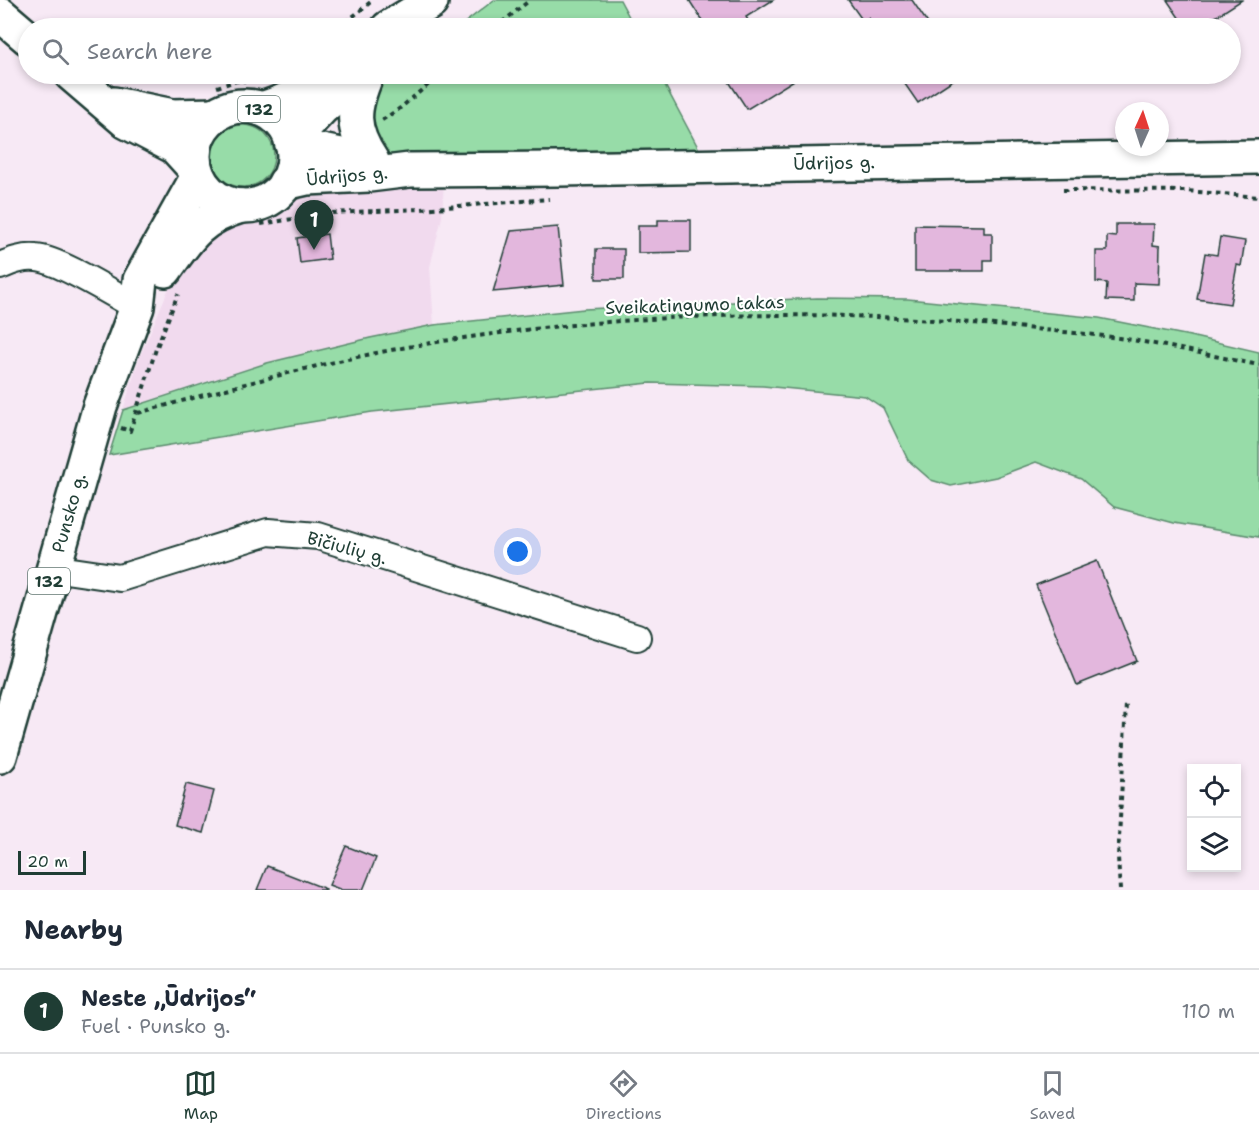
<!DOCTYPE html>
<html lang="en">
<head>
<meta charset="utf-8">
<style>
  body { margin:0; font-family:"Shantell Sans",sans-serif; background:#f2f2f3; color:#1f2937 }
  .controls { position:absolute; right:18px; bottom:18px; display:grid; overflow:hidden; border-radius:0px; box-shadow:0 3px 9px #0003 }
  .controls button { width:54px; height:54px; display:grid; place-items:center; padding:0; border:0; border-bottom:2px solid #e0e1e3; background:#fff; color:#1f2937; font:30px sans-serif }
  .compass { position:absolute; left:1115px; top:102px; width:54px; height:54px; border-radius:50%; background:#fff; box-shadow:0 3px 9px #0003; rotate:3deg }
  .scale { position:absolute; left:18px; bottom:15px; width:68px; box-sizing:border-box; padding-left:6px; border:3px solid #1f3d34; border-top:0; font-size:16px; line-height:21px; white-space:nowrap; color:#1f3d34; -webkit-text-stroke:4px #fff; paint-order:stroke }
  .you { position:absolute; left:518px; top:552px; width:21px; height:21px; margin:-15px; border:4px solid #fff; border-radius:50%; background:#1a73e8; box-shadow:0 0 0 9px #1a73e833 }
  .badge { display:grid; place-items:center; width:39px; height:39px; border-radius:50%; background:#1f3d34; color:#fff; font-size:20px; font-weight:700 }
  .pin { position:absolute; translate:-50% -50px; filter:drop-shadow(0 2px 3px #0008) }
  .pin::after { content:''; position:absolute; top:32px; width:21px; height:18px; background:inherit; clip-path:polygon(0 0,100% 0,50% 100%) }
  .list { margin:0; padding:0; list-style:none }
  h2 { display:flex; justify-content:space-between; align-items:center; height:78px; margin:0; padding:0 24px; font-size:26px }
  h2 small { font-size:20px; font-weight:400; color:#747a83 }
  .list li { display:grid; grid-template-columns:39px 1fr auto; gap:18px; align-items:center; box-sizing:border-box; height:84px; padding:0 24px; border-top:2px solid #e0e1e3 }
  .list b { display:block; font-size:22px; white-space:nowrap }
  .list p { margin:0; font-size:20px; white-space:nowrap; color:#747a83 }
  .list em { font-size:20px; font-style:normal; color:#747a83 }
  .icon { flex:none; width:33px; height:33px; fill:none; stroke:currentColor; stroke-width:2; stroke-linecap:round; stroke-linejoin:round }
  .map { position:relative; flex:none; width:1259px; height:890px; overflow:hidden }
  .search { position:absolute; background:#fff; box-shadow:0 3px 9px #0003; left:18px; right:18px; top:18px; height:66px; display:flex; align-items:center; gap:15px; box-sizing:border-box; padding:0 21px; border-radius:33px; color:#747a83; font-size:22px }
  .sheet { height:162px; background:#fff }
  nav { display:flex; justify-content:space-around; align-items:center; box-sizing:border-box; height:84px; border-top:2px solid #e0e1e3; background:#fff; font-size:16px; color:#747a83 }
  nav a { display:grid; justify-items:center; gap:3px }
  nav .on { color:#1f3d34 }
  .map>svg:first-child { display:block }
  .built { fill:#f1daee }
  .green { fill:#97dca8; stroke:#5b8c6e; stroke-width:1.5 }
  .building { fill:#e3b7dd; stroke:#1f3d34; stroke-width:1.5 }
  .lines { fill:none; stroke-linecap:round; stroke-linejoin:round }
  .street-casing { stroke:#1f3d34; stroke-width:30 }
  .secondary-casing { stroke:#1f3d34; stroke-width:38 }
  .primary-casing { stroke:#1f3d34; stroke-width:38 }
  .path { stroke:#1f3d34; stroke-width:4; stroke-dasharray:4.5 4.5; stroke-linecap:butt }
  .street { stroke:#fff; stroke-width:26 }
  .secondary { stroke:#fff; stroke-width:33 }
  .primary { stroke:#fff; stroke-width:33 }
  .labels { text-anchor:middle; stroke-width:4.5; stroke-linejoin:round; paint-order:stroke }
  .shield { fill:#fff; stroke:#627771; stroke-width:1.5 }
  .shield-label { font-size:16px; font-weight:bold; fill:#1f3d34 }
  .street-label { font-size:18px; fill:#1f3d34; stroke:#fff }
</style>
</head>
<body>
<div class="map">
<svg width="1259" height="890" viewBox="0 0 1259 890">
  <rect width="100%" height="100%" fill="#f7e9f5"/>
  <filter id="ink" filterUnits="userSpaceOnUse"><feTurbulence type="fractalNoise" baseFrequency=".0167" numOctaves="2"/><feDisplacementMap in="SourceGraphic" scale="12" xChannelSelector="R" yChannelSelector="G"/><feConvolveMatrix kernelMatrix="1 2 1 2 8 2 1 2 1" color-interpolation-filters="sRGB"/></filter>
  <g filter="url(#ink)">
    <!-- built -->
    <path class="built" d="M 444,180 L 442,217 L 430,267 L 434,325 L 370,338 L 123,410 L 140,356 L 169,288 L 186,261 L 227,224 L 259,220 L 271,216 L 283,209 L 303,191 Z"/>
    <!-- green -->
    <g class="green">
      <path d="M 494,0 L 620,0 L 635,28 L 458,28 Z"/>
      <path d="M 391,74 L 659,74 L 701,153 L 445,158 L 389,154 L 376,143 L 368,129 L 373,90 Z"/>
      <circle cx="243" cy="156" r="31"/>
      <path d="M 817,298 L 908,299 L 1099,318 L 1190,336 L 1259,352 L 1259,537 L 1174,523 L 1114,507 L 1081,479 L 1036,462 L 996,477 L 951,486 L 931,480 L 908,460 L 883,408 L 865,396 L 763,386 L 650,383 L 372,412 L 109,455 L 123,410 L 267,363 L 370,338 L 434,325 L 584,309 Z"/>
    </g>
    <!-- building -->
    <g class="building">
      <path d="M 689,0 L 773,0 L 746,17 L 753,28 L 707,28 Z"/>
      <path d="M 848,0 L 912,0 L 931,28 L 875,28 L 868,18 L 863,21 Z"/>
      <path d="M 1167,0 L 1242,0 L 1198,28 L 1186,28 Z"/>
      <path d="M 724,74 L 804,74 L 747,109 Z"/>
      <path d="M 898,74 L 962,74 L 918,103 Z"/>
      <path d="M 658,220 L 691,220 L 691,252 L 638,253 L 638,226 L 658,226 Z"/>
      <path d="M 1116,224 L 1154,224 L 1153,245 L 1160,246 L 1159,284 L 1134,283 L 1134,301 L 1106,300 L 1107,283 L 1096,282 L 1096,251 L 1107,251 L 1107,236 L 1116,237 Z"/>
      <path d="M 915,225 L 984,226 L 984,233 L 992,233 L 992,260 L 984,260 L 984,271 L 915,271 Z"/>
      <path d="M 558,227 L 564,285 L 493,292 L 511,231 Z"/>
      <path d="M 327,234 L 330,259 L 300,263 L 297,238 Z"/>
      <path d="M 1220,237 L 1245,241 L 1241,266 L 1237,265 L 1230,304 L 1197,299 L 1205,253 L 1217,255 Z"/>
      <rect x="596" y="249" width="28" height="30"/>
      <path d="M 1097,561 L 1137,661 L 1077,685 L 1036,585 Z"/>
      <path d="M 186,784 L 214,791 L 203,833 L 175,825 Z"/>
      <path d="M 346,846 L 376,858 L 363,890 L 342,890 L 329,885 Z"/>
      <path d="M 267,866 L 326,889 L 326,890 L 257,890 Z"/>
    </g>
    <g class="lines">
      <!-- street casing -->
      <g class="street-casing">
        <g id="street">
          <path d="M 0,266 C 12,261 22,257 36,258 C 58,259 115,295 137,307"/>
          <path d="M 52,568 L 120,578 L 268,532 L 318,536 L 637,637"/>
        </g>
      </g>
      <!-- secondary casing -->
      <g class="secondary-casing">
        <g id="secondary">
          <path d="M 0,14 L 28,38"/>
          <path d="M 71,74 L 127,122 L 175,147 L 195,169"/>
          <path d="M 114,104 L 173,116 L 215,115"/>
          <path d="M 292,145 L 370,161"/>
          <path d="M 285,183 L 307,178 L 369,175 L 410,170 L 559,169 L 1259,157"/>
        </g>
      </g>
      <!-- primary casing -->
      <g class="primary-casing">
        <g id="primary">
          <path d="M 388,28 L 431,2"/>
          <path d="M 367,74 C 352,109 350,128 372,161"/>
          <circle cx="244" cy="156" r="50"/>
          <path d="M 261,109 C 289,101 304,91 326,74"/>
          <path d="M 291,141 L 322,108 L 362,74"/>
          <path d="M 165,270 C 189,236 200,218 241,206"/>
          <path d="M 0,756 L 100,406 L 137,307 L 140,280 L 198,176"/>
        </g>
      </g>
      <!-- path -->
      <g class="path">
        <path d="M 339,28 L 373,0"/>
        <path d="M 495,28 L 530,0"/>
        <path d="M 217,87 L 236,81 L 256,81"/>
        <path d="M 382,120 L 399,109 L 441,74"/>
        <path d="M 1063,190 L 1187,191 L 1259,197"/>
        <path d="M 261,224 L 331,213 L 421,209 L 549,199"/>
        <path d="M 138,413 C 237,386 336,358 437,342 C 634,311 836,307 1034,329 C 1062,332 1091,334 1119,338 C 1166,345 1212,356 1259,365"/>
        <path d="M 121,428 L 130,431 L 156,349 L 178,294"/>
        <path d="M 1120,890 L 1118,857 L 1126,704"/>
      </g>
      <!-- street -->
      <use href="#street" class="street"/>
      <!-- secondary -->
      <use href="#secondary" class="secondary"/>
      <!-- primary -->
      <use href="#primary" class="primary"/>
    </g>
  </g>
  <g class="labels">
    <!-- shield labels -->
    <g class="shield">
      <rect x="238" y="96" width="42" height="26" rx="4.5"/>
      <rect x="28" y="568" width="42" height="26" rx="4.5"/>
    </g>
    <g class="shield-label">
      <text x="259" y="115">132</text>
      <text x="49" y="587">132</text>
    </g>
    <!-- street labels -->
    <g class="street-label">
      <text transform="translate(834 163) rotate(-1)" y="6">Ūdrijos g.</text>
      <text transform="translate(347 176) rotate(-5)" y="6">Ūdrijos g.</text>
      <text transform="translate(695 305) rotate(-2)" y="6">Sveikatingumo takas</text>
      <text transform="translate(69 513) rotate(-74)" y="6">Punsko g.</text>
      <text transform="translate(347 548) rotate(15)" y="6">Bičiulių g.</text>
    </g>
  </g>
</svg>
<div class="controls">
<button><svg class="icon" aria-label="locate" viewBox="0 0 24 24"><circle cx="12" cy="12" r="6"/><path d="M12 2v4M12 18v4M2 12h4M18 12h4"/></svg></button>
<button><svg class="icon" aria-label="layers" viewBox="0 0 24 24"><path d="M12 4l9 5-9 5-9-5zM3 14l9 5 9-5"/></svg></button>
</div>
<svg class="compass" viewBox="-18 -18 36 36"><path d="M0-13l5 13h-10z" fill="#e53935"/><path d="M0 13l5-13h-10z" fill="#747a83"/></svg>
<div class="scale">20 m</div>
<div class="you"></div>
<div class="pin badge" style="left:314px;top:250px">1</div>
<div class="search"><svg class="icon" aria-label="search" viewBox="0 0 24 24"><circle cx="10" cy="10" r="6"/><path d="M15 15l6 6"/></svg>Search here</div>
</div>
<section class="sheet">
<h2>Nearby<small></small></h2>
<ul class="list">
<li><span class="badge">1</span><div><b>Neste „Ūdrijos“</b><p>Fuel · Punsko g.</p></div><em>110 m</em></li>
</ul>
</section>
<nav>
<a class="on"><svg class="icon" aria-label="map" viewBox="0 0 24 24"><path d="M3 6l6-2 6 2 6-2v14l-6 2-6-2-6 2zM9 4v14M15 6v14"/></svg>Map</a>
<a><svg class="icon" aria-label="directions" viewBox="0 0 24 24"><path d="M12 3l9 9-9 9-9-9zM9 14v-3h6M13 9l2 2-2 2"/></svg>Directions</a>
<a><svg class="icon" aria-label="saved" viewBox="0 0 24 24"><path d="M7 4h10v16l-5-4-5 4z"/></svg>Saved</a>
</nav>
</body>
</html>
